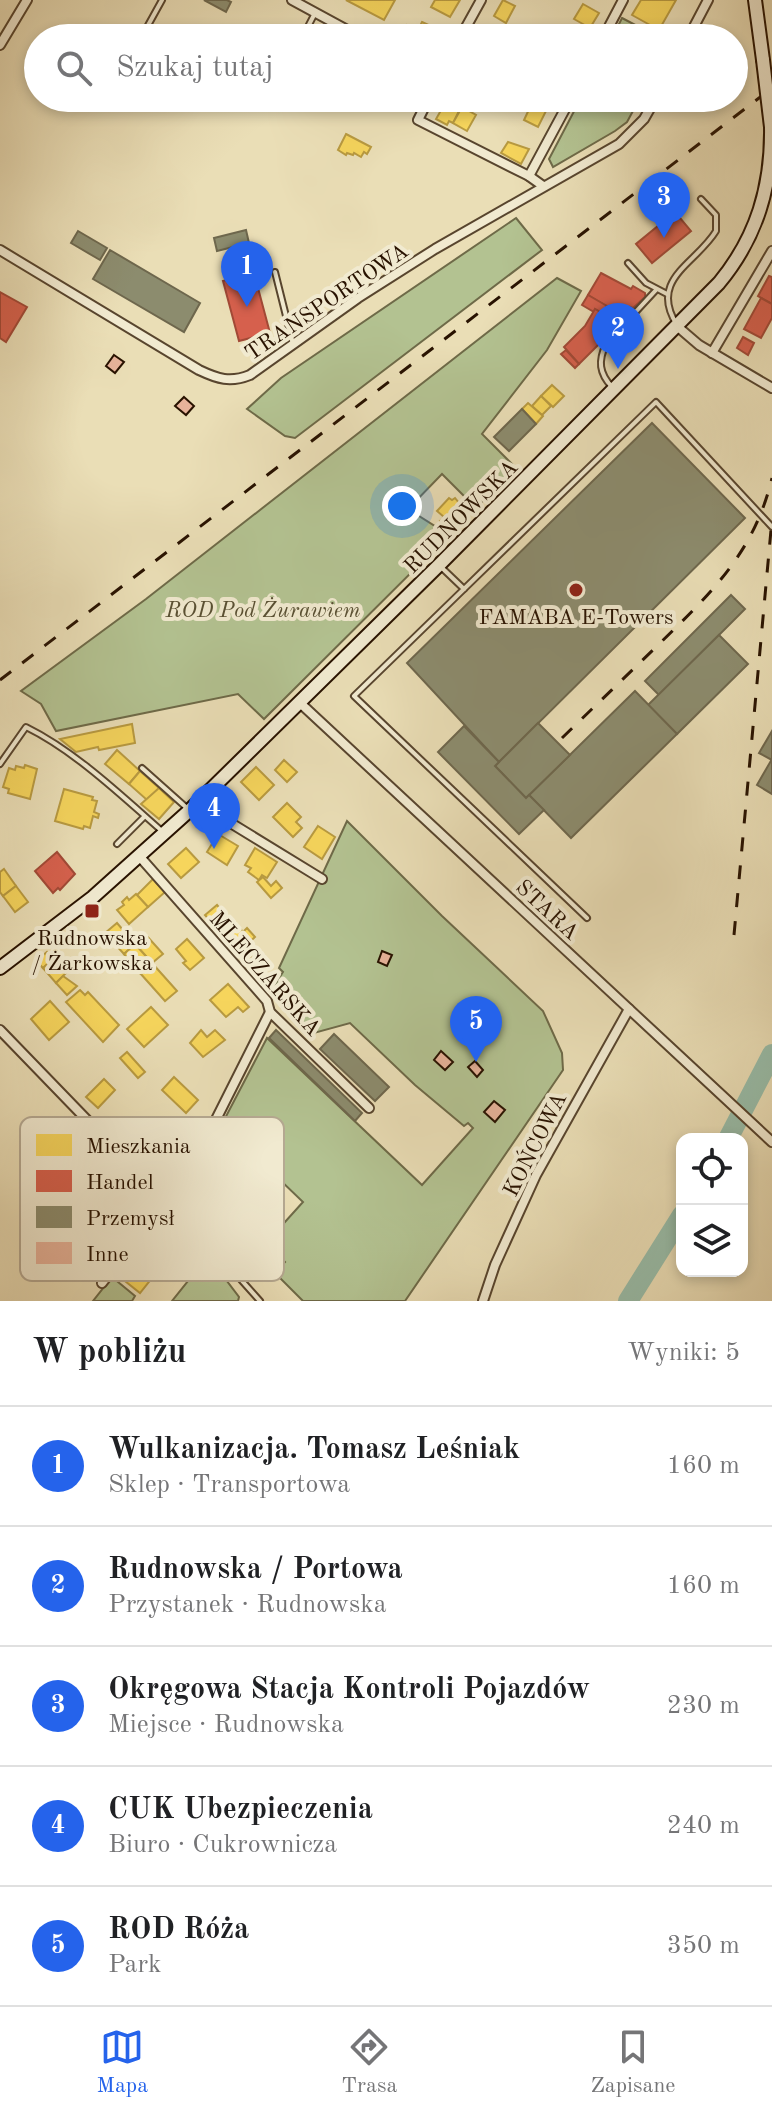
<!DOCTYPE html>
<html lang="pl">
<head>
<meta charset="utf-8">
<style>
  body { margin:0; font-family:"Old Standard TT",serif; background:#f6f6f6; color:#202124 }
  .controls { position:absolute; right:24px; bottom:24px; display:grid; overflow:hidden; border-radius:16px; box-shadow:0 4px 12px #0003 }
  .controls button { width:72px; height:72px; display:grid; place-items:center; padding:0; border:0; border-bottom:2px solid #e0e0e0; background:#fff; color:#202124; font:40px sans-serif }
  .you { position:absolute; left:402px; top:506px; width:28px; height:28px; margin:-20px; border:6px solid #fff; border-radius:50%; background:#1a73e8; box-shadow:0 0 0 12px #1a73e833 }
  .badge { display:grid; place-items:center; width:52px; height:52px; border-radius:50%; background:#2563eb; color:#fff; font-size:26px; font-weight:700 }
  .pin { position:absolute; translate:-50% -66px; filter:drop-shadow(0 2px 4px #0008) }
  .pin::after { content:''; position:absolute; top:42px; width:28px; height:24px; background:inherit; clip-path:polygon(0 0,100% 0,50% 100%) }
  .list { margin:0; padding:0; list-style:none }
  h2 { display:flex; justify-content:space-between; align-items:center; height:104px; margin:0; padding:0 32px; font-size:34px }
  h2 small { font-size:26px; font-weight:400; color:#757577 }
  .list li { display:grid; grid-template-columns:52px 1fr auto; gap:24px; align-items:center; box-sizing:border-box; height:120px; padding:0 32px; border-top:2px solid #e0e0e0 }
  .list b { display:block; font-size:30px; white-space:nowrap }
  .list p { margin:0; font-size:26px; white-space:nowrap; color:#757577 }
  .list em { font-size:26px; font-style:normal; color:#757577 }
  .icon { flex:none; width:44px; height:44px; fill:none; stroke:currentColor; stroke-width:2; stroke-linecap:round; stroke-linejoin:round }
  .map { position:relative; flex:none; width:772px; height:1301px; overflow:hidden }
  .search { position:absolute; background:#fff; box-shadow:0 4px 12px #0003; left:24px; right:24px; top:24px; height:88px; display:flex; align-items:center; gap:20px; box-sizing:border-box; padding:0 28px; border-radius:44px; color:#757577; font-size:30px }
  .sheet { height:704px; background:#fff }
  nav { display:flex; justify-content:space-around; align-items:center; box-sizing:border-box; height:112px; border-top:2px solid #e0e0e0; background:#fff; font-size:22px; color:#757577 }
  nav a { display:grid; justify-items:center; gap:4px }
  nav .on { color:#2563eb }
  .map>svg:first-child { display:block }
  .green { fill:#b3c291; stroke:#6e6a48; stroke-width:2 }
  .homes { fill:#f6d55c; stroke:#b89a40; stroke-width:2 }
  .shops { fill:#d6604d; stroke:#a24936; stroke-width:2 }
  .industry { fill:#8c8c6e; stroke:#6e674d; stroke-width:2 }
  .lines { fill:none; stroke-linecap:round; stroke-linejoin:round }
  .river { stroke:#99bda9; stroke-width:20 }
  .building { fill:#e7b39a; stroke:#281200; stroke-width:2 }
  .lane-casing { stroke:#58452e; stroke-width:8 }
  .street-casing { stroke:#58452e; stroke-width:12 }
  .secondary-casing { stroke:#281200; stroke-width:16 }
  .lane { stroke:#f1ead0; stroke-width:4 }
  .street { stroke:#f1ead0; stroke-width:8 }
  .secondary { stroke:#f1ead0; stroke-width:12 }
  .rail { stroke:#281200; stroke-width:3; stroke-dasharray:14 14; stroke-linecap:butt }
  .secondary-bridge-casing { stroke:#281200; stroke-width:16; stroke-linecap:butt }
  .secondary-bridge { stroke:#f1ead0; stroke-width:12 }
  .poi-dot { fill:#8f2418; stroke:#f1ead0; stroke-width:3 }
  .labels { text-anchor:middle; stroke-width:8; stroke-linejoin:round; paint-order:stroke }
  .street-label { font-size:22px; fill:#281200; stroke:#f1ead0 }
  .park-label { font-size:22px; font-style:italic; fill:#595033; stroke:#f1ead0 }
  .poi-label { font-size:22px; fill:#281200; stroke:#f1ead0 }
  .key { fill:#f1ead0; stroke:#b5a992; stroke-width:2 }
  .key-label { font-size:22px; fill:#281200 }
</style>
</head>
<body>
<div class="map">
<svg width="772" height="1301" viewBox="0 0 772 1301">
  <rect width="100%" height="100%" fill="#eadeb6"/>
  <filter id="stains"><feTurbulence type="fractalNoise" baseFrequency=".0025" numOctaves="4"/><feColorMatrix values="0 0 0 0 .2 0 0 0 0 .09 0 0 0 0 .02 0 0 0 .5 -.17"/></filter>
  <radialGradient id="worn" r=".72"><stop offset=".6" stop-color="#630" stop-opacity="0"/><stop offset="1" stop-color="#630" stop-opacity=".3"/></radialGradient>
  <!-- green -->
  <g class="green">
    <path d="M 622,18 L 660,38 L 612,38 Z"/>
    <path d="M 581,98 L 640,98 L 627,122 L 615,131 L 553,167 L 549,159 Z"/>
    <path d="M 516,218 L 542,250 L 295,438 L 285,436 L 247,409 L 281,378 Z"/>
    <path d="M 557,278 L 581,291 L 547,350 L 482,434 L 516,468 L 476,508 L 442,474 L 408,509 L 449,535 L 264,719 L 238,694 L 56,731 L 41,704 L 21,691 L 146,599 Z"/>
    <path d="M 347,821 L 442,916 L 543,1011 L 562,1053 L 563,1070 L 405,1301 L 303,1301 L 275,1273 L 285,1262 L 266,1243 L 303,1202 L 222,1124 L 267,1038 L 422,1185 L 473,1128 L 468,1123 L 464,1126 L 415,1085 L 350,1023 L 314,1033 L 271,991 L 283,972 L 279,968 Z"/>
    <path d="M 208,1256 L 239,1297 L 238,1301 L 172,1301 Z"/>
    <path d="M 112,1277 L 135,1296 L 132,1301 L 93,1301 Z"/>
  </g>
  <!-- homes -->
  <g class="homes">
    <path d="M 346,0 L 395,0 L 384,20 Z"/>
    <path d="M 435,0 L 460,0 L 450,17 L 431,7 Z"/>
    <path d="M 503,0 L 515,6 L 506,23 L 494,16 Z"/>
    <path d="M 641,0 L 676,0 L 659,30 L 632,15 Z"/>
    <path d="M 583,4 L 599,13 L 590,28 L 574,19 Z"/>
    <path d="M 422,22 L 435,28 L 430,38 L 410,38 L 402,34 L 407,25 L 418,30 Z"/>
    <path d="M 487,27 L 500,35 L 498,38 L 481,38 Z"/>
    <path d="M 448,98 L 454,101 L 452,105 L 460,109 L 453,123 L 449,121 L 447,125 L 436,119 Z"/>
    <path d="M 532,103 L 546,111 L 538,127 L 524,120 Z"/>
    <path d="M 462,107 L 476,115 L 467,131 L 453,123 Z"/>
    <path d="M 346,134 L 371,147 L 367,154 L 364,152 L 361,157 L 354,153 L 353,155 L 347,153 L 346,155 L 338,150 Z"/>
    <path d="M 508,142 L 529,149 L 521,164 L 501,153 Z"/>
    <path d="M 552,385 L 564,396 L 553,407 L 541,396 Z"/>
    <path d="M 541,396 L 551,406 L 542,415 L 532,406 Z"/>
    <path d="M 528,403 L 543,416 L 536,424 L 522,409 Z"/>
    <path d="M 449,498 L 452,500 L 455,498 L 459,503 L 457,505 L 461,509 L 445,526 L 440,521 L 444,517 L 437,511 Z"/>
    <path d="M 132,724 L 135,743 L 99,750 L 98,747 L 76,752 L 60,739 Z"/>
    <path d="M 117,750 L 140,771 L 129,784 L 105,764 Z"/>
    <path d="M 284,760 L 297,772 L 287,782 L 275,770 Z"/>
    <path d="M 25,765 L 37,769 L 30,799 L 8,793 L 9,789 L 3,787 L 9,768 L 15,770 L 16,766 L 24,768 Z"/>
    <path d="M 256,767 L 274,785 L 259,800 L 241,782 Z"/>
    <path d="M 140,771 L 159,788 L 147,800 L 129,784 Z"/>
    <path d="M 159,788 L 174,802 L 159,819 L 141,804 Z"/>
    <path d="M 64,789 L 93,797 L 92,800 L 97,801 L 94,812 L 99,814 L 98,818 L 93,816 L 90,828 L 84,826 L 83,829 L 55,821 Z"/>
    <path d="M 287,803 L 301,817 L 296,822 L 302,828 L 293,837 L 273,817 Z"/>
    <path d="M 318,826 L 335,837 L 322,859 L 304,847 Z"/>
    <path d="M 218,834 L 238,846 L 227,865 L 207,852 Z"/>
    <path d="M 186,848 L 199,862 L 181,878 L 168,864 Z"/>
    <path d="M 255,848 L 277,862 L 267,878 L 262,875 L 259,880 L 248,872 L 251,868 L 245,865 Z"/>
    <path d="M 4,869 L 16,886 L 3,896 L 0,892 L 0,872 Z"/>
    <path d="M 263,877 L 271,886 L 276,881 L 282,888 L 271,898 L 257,882 Z"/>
    <path d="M 153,879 L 165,892 L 148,907 L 137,895 Z"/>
    <path d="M 16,886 L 28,902 L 15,912 L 3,896 Z"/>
    <path d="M 136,894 L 148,907 L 129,924 L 117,910 L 124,905 L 122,902 L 127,897 L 129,900 Z"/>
    <path d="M 217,905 L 227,917 L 216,927 L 205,915 Z"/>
    <path d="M 117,923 L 135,944 L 124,954 L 105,933 Z"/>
    <path d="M 236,923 L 243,932 L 247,928 L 255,937 L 237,953 L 222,936 Z"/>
    <path d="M 146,935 L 163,954 L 152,963 L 135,944 Z"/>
    <path d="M 187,939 L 204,958 L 190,970 L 183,963 L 186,961 L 176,949 Z"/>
    <path d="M 135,944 L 152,963 L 140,973 L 124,954 Z"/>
    <path d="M 259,951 L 272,965 L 259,976 L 247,962 Z"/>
    <path d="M 47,952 L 53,959 L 43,968 L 36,961 Z"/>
    <path d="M 53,959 L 66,973 L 56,983 L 43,968 Z"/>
    <path d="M 152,963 L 177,991 L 165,1001 L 140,973 Z"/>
    <path d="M 63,976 L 77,986 L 67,995 L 56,983 Z"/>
    <path d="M 228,984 L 249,1007 L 243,1012 L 238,1007 L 226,1017 L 210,1000 Z"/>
    <path d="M 80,990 L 85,995 L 88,992 L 119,1025 L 103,1042 L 66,1002 Z"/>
    <path d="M 50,1001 L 69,1022 L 49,1040 L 31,1019 Z"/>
    <path d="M 151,1007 L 168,1025 L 144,1047 L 127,1029 Z"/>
    <path d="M 201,1030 L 207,1037 L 215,1030 L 225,1040 L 203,1057 L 190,1043 Z"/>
    <path d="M 127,1052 L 145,1072 L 138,1078 L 120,1058 Z"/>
    <path d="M 174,1077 L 198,1100 L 186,1113 L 162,1090 Z"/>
    <path d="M 104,1079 L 115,1090 L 98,1108 L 86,1097 Z"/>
    <path d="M 161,1235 L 176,1248 L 140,1293 L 125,1281 Z"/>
  </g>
  <!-- shops -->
  <g class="shops">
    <path d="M 675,212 L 691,231 L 652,263 L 636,244 Z"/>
    <path d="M 254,273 L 270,333 L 239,341 L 223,281 Z"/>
    <path d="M 601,273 L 631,289 L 633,286 L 645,293 L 645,297 L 633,308 L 630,307 L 624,317 L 615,308 L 613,310 L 588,295 Z"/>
    <path d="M 769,276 L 772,277 L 772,304 L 758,296 Z"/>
    <path d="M 0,292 L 27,307 L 6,342 L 0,338 Z"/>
    <path d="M 588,295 L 607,306 L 602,313 L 595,309 L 594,312 L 582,305 Z"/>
    <path d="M 761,298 L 772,304 L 772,318 L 761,338 L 744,329 Z"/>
    <path d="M 607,306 L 620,311 L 600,343 L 579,364 L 564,347 L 585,326 L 595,309 L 602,313 Z"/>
    <path d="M 743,337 L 754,343 L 748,355 L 737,348 Z"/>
    <path d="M 566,350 L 579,364 L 575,368 L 561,354 Z"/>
    <path d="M 57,852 L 75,874 L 60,890 L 58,888 L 53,893 L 35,871 Z"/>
  </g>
  <!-- industry -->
  <g class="industry">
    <path d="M 204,0 L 227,0 L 231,2 L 226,12 Z"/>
    <path d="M 246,230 L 249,243 L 217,251 L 214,238 Z"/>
    <path d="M 78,231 L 107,248 L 100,260 L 71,243 Z"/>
    <path d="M 110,250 L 200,303 L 184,332 L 93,279 Z"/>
    <path d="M 522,409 L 536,424 L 509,451 L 494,437 Z"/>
    <path d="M 652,423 L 745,518 L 499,762 L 407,663 Z"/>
    <path d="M 731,595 L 745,609 L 659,695 L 645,681 Z"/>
    <path d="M 719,635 L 748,664 L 677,734 L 648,705 Z"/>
    <path d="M 635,691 L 677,734 L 571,838 L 529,795 Z"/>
    <path d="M 538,723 L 570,755 L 526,798 L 495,766 Z"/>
    <path d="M 464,726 L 499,762 L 495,766 L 526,798 L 529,795 L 544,810 L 519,834 L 438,752 Z"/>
    <path d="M 772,731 L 772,760 L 759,753 Z"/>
    <path d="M 772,759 L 772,794 L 757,785 Z"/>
    <path d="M 276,1030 L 362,1113 L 355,1121 L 269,1038 Z"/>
    <path d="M 334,1034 L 389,1087 L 375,1101 L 320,1049 Z"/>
  </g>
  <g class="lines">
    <!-- river -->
    <g class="river">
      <path d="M 728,1139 L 772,1054"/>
      <path d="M 628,1301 L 682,1215"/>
    </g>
  </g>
  <!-- building -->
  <g class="building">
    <path d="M 114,355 L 124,362 L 115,373 L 106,366 Z"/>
    <path d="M 184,397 L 194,406 L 186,415 L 175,406 Z"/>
    <path d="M 382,951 L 392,955 L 387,966 L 378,962 Z"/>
    <path d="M 441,1051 L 453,1062 L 445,1070 L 434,1060 Z"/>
    <path d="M 475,1061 L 483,1070 L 477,1077 L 468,1067 Z"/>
    <path d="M 494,1101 L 505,1110 L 495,1122 L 484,1112 Z"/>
  </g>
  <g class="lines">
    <!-- lane casing -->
    <g class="lane-casing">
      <g id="lane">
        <path d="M 141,38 L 162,0"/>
        <path d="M 302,38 L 314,15"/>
        <path d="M 628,263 L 646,283 L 667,294"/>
        <path d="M 275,272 L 293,344"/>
        <path d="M 677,325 C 648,279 696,264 716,231 L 716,215 L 701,199"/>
        <path d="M 612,387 C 599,373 598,361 606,344 L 656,290"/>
        <path d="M 441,567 L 464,589 L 354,696 L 587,918"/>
        <path d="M 464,589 L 656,402 L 772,527"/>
        <path d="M 0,764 L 26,727 C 75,751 122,796 163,832"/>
        <path d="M 142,768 L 188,809"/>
        <path d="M 117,844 L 144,817"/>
        <path d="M 235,1273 L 260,1301"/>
      </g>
    </g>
    <!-- street casing -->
    <g class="street-casing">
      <g id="street">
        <path d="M 292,0 L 362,38"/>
        <path d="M 460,38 L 481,0"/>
        <path d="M 603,38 L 623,0"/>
        <path d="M 688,38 L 708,0"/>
        <path d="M 0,45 L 27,0"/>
        <path d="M 429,98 L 418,120 L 529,176 L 543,186"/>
        <path d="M 529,176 L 571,98"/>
        <path d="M 0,250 L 199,370 C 218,379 230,383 250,375 L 358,298 L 435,249 L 619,144 L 644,119 L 656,98"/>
        <path d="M 678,327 L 699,345 L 772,388"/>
        <path d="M 712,353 L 772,251"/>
        <path d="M 299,702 L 772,1142"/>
        <path d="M 198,803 L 322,879"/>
        <path d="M 140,857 L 267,1001 L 270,1012 L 369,1108"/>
        <path d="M 0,1030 L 234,1272"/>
        <path d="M 102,1283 L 154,1216 L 178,1195 L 270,1012"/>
        <path d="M 483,1301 L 495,1265 L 536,1175 L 629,1009"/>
      </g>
    </g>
    <!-- secondary casing -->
    <g class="secondary-casing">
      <g id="secondary">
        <path d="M 755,0 L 763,60"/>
        <path d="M 0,968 L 93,897 L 190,810 L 439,565 L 719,283 C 757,237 772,186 771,127"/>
      </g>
    </g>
    <!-- lane -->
    <use href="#lane" class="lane"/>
    <!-- street -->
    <use href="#street" class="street"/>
    <!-- secondary -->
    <use href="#secondary" class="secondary"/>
    <!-- rail -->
    <g class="rail">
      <path d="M 0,680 L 772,88"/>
      <path d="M 562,738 C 593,708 624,678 655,648 C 709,595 754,554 772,478"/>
      <path d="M 734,935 L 772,519"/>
    </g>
    <!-- secondary-bridge casing -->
    <g class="secondary-bridge-casing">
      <path id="secondary-bridge" d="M 763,60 L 771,127"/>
    </g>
    <!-- secondary-bridge -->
    <use href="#secondary-bridge" class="secondary-bridge"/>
  </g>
  <!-- markers -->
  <g class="poi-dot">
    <circle cx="576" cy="590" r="8"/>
    <rect x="84" y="903" width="16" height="16" rx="4"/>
  </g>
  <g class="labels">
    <!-- street labels -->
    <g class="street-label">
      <text transform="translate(326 301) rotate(-34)" y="8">TRANSPORTOWA</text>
      <text transform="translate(460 516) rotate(-45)" y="8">RUDNOWSKA</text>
      <text transform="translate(548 909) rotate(43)" y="8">STARA</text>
      <text transform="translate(266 973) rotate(49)" y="8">MLECZARSKA</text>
      <text transform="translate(534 1144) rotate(-63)" y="8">KOŃCOWA</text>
    </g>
    <!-- park labels -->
    <g class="park-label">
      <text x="263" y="617">ROD Pod Żurawiem</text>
    </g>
    <!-- poi labels -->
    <g class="poi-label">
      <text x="576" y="624">FAMABA E-Towers</text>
      <text x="92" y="945">Rudnowska<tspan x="92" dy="25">/ Żarkowska</tspan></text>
    </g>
  </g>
  <!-- legend -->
  <rect x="20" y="1117" width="264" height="164" rx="12" class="key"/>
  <rect x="36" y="1134" width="36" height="22" fill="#f6d55c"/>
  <rect x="36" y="1170" width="36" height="22" fill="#d6604d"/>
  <rect x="36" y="1206" width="36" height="22" fill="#8c8c6e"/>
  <rect x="36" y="1242" width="36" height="22" fill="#e7b39a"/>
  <g class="key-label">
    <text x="86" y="1153">Mieszkania</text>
    <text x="86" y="1189">Handel</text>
    <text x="86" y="1225">Przemysł</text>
    <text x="86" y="1261">Inne</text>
  </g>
  <rect width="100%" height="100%" filter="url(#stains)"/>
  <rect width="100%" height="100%" fill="url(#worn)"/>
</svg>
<div class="controls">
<button><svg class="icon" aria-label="locate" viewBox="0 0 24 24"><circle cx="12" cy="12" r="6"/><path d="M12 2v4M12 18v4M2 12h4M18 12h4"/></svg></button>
<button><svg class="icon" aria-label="layers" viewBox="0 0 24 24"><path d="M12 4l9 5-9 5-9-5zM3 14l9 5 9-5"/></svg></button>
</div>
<div class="you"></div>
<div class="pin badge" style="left:247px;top:307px">1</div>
<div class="pin badge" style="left:618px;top:369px">2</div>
<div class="pin badge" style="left:664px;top:238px">3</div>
<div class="pin badge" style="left:214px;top:849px">4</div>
<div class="pin badge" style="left:476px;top:1062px">5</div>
<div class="search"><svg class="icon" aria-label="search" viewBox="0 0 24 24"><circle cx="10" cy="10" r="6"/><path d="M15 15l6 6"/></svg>Szukaj tutaj</div>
</div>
<section class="sheet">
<h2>W pobliżu<small>Wyniki: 5</small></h2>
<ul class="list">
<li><span class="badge">1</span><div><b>Wulkanizacja. Tomasz Leśniak</b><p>Sklep · Transportowa</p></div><em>160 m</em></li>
<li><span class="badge">2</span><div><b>Rudnowska / Portowa</b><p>Przystanek · Rudnowska</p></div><em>160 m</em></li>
<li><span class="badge">3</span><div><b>Okręgowa Stacja Kontroli Pojazdów</b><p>Miejsce · Rudnowska</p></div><em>230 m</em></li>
<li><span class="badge">4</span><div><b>CUK Ubezpieczenia</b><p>Biuro · Cukrownicza</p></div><em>240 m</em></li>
<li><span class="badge">5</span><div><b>ROD Róża</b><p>Park</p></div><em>350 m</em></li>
</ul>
</section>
<nav>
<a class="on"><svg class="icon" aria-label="map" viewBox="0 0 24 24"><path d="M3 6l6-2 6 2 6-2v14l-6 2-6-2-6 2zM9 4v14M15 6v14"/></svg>Mapa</a>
<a><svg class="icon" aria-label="directions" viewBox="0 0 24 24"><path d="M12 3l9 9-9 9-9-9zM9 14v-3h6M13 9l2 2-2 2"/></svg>Trasa</a>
<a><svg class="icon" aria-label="saved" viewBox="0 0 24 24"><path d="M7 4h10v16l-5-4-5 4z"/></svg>Zapisane</a>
</nav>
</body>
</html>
